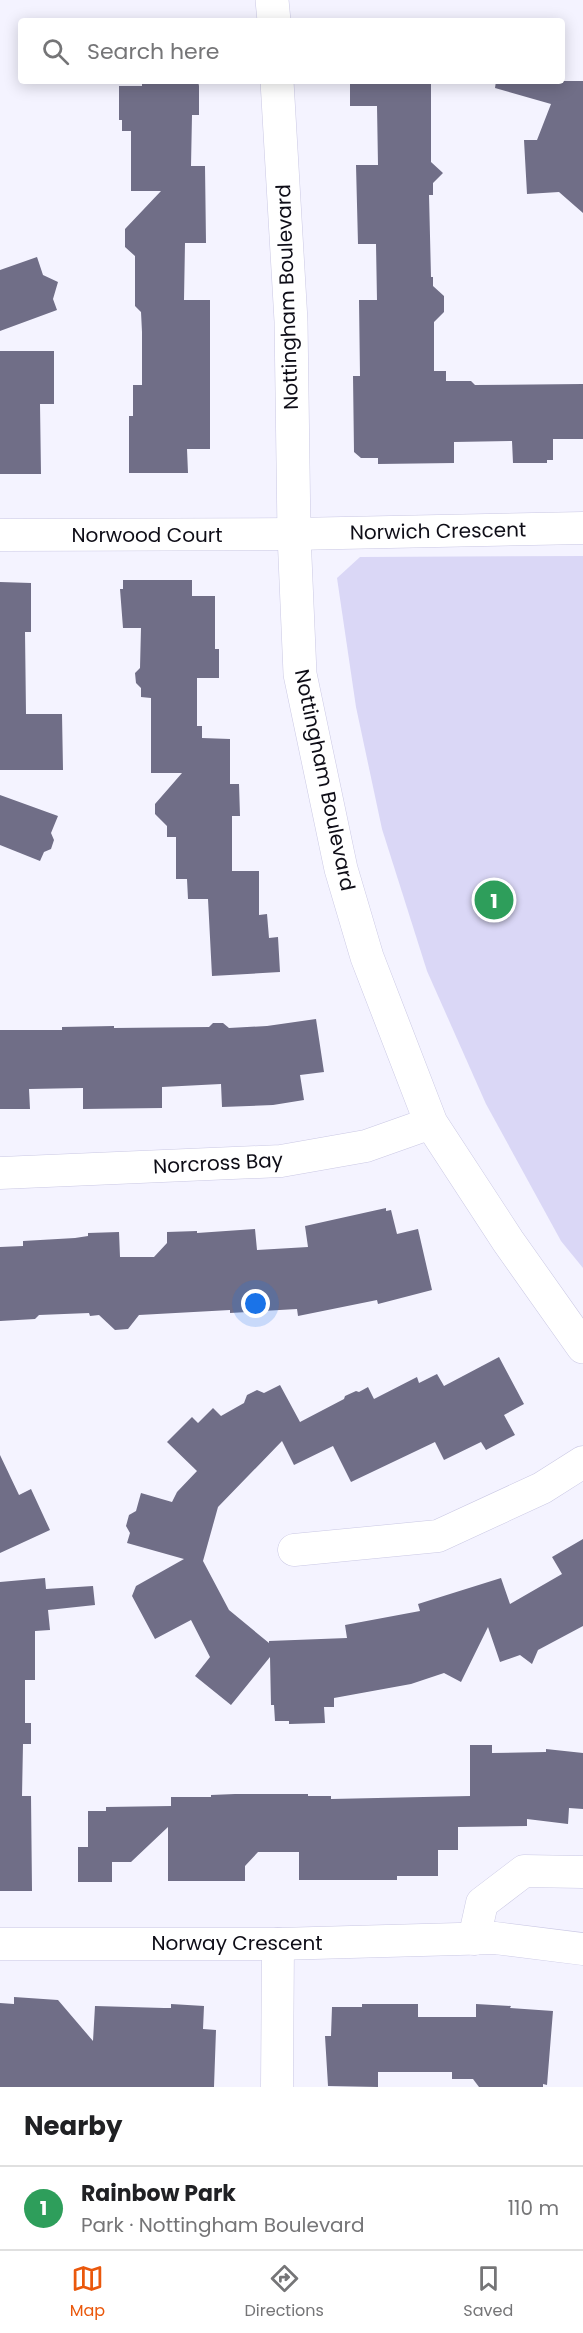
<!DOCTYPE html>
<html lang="en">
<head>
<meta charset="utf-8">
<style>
  body { margin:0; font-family:Poppins,sans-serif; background:#f2f2f2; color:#202124 }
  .you { position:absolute; left:256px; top:1304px; width:21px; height:21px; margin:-15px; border:4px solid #fff; border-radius:50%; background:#1a73e8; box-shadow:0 0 0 9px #1a73e833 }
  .badge { display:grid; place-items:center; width:39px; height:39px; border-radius:50%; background:#ea580c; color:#fff; font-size:20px; font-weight:700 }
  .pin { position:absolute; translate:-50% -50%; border:3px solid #fff; box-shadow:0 2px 6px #0006 }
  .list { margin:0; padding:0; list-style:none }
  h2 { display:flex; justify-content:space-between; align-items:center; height:78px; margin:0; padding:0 24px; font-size:26px }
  h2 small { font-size:20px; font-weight:400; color:#757577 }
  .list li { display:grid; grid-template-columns:39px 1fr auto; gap:18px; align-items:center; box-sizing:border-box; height:84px; padding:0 24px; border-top:2px solid #e0e0e0 }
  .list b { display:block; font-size:22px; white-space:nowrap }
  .list p { margin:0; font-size:20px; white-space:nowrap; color:#757577 }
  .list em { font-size:20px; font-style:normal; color:#757577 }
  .icon { flex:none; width:33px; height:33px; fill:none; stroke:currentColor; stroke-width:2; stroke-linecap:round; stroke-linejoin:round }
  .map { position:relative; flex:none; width:583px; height:2087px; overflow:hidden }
  .search { position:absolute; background:#fff; box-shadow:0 3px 15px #0003; left:18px; right:18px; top:18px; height:66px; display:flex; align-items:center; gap:15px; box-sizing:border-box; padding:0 21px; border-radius:6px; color:#757577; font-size:22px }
  .sheet { height:162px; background:#fff }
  nav { display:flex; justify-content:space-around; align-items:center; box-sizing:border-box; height:84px; border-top:2px solid #e0e0e0; background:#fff; font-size:16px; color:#757577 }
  nav a { display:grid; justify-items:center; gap:3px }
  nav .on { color:#ea580c }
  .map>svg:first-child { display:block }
  .green { fill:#dad7f6 }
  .building { fill:#706e87 }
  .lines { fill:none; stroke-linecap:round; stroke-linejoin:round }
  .minor-casing { stroke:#cac8e4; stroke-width:33 }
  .tertiary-casing { stroke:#cac8e4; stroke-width:34 }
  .minor { stroke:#fff; stroke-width:32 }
  .tertiary { stroke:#fff; stroke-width:33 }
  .labels { text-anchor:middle; stroke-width:4.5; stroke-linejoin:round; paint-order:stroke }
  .street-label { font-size:20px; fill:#0e0d17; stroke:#fff }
</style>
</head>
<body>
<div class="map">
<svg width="583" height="2087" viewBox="0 0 583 2087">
  <rect width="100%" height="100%" fill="#f4f3ff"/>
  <!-- green -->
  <path class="green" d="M 583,556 L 583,1268 L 561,1241 L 486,1104 L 427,971 L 382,829 L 356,707 L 337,578 L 360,557 Z"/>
  <!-- building -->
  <g class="building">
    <path d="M 142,81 L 198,81 L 199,86 L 199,115 L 192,115 L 191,166 L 205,166 L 206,243 L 185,243 L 184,300 L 210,300 L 210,449 L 187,449 L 188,473 L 129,473 L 129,416 L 133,416 L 133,385 L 142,385 L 142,332 L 141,312 L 135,306 L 135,256 L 125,247 L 125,229 L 161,191 L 131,191 L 131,131 L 122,131 L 122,120 L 119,120 L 119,86 L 142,86 Z"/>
    <path d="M 350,81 L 431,81 L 431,162 L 443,173 L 433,183 L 433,195 L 429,195 L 431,277 L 433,277 L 433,286 L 444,296 L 444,312 L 434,322 L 434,371 L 446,371 L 446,381 L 471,381 L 475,385 L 583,384 L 583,439 L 553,439 L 553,460 L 547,460 L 547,463 L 513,463 L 512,441 L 454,442 L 454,463 L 378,464 L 378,458 L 361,458 L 354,452 L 353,376 L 360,376 L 359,300 L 377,300 L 376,244 L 358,244 L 356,165 L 378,165 L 377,106 L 350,106 Z"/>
    <path d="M 496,81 L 583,81 L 583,213 L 559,192 L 527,194 L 524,140 L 537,140 L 551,104 L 495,88 Z"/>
    <path d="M 37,257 L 43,275 L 58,282 L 53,299 L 57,310 L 0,331 L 0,270 Z"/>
    <path d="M 0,351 L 54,351 L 54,404 L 40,404 L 41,474 L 0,474 Z"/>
    <path d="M 123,580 L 192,580 L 192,596 L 215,596 L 215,649 L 219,649 L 219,678 L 197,678 L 197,726 L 202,726 L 202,738 L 230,739 L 230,784 L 239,784 L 240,816 L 232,816 L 232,871 L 259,871 L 259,915 L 267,914 L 269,938 L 278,937 L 280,972 L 212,976 L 208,899 L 188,899 L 187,879 L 176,879 L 176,837 L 167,837 L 167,826 L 155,814 L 155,804 L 182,773 L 151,773 L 151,698 L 141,697 L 141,688 L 136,683 L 135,673 L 140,668 L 141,628 L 123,628 L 120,589 L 123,589 Z"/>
    <path d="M 0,582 L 31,583 L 31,632 L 25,632 L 26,714 L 62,714 L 63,770 L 0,770 Z"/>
    <path d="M 0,795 L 58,816 L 51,833 L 54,840 L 51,849 L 44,852 L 40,861 L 0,845 Z"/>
    <path d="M 316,1019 L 324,1072 L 300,1075 L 304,1100 L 273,1105 L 222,1107 L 221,1084 L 162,1087 L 162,1108 L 83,1109 L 83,1088 L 29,1089 L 30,1109 L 0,1109 L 0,1030 L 62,1030 L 62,1027 L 114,1026 L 114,1028 L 209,1027 L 213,1023 L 223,1023 L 229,1028 L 267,1026 Z"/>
    <path d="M 386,1208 L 386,1211 L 391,1210 L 397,1234 L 418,1229 L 432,1290 L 378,1304 L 377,1300 L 298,1316 L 297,1309 L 230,1313 L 230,1310 L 139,1315 L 128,1329 L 115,1330 L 99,1315 L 90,1316 L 89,1313 L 39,1315 L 35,1319 L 0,1321 L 0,1247 L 23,1246 L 23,1241 L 75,1238 L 88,1236 L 88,1233 L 119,1232 L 120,1257 L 154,1257 L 167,1243 L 167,1232 L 197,1231 L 197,1233 L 255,1229 L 257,1250 L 308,1247 L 305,1226 Z"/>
    <path d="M 499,1357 L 524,1404 L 504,1415 L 515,1435 L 486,1450 L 481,1442 L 444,1460 L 435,1442 L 351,1482 L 333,1446 L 294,1465 L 282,1441 L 218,1507 L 203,1561 L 229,1610 L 269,1643 L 269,1641 L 347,1638 L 345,1625 L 420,1611 L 418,1604 L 501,1578 L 510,1604 L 562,1574 L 552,1557 L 583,1539 L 583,1626 L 538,1650 L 532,1664 L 520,1655 L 500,1662 L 488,1627 L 461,1682 L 444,1673 L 411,1684 L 334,1698 L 334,1707 L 324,1707 L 325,1723 L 289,1724 L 289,1721 L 275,1721 L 274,1705 L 271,1705 L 270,1657 L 231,1705 L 195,1676 L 210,1657 L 191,1620 L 155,1639 L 132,1596 L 136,1586 L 184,1559 L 127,1543 L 130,1533 L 126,1526 L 129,1515 L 136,1511 L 141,1493 L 172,1502 L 177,1492 L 197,1471 L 167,1442 L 192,1417 L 198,1423 L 213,1408 L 221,1416 L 244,1403 L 247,1395 L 257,1390 L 264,1393 L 280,1385 L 300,1422 L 344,1399 L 345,1396 L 356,1391 L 359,1392 L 368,1387 L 374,1399 L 417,1377 L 419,1383 L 437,1374 L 444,1386 Z"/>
    <path d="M 0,1455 L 19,1495 L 31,1489 L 50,1530 L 0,1553 Z"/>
    <path d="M 45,1578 L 46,1589 L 93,1586 L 95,1605 L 48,1610 L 50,1630 L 35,1631 L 35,1680 L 25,1680 L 25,1723 L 31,1723 L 31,1744 L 23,1744 L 22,1796 L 31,1796 L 32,1891 L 0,1891 L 0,1582 Z"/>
    <path d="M 470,1745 L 492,1745 L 492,1753 L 546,1752 L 546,1749 L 583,1753 L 583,1809 L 569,1808 L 568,1824 L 527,1819 L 527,1826 L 458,1827 L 458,1850 L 438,1850 L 438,1876 L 397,1876 L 397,1880 L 299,1880 L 299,1852 L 258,1852 L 245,1866 L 245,1881 L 168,1881 L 168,1827 L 131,1862 L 112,1862 L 112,1882 L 78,1882 L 78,1847 L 88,1847 L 88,1811 L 106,1811 L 106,1807 L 171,1806 L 171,1797 L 211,1797 L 211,1795 L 235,1794 L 308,1794 L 308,1796 L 331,1796 L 331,1799 L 470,1796 Z"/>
    <path d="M 14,1997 L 58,2000 L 93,2041 L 95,2006 L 164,2008 L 171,2008 L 171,2004 L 204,2006 L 203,2029 L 216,2030 L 214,2087 L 0,2087 L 0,2003 L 14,2004 Z"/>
    <path d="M 362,2004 L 418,2004 L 418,2017 L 476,2017 L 476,2004 L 511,2006 L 510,2008 L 553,2011 L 547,2085 L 543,2084 L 543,2087 L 479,2087 L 473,2079 L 452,2079 L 452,2072 L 378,2072 L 378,2087 L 328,2086 L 325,2036 L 331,2036 L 332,2007 L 362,2007 Z"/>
  </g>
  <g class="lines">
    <!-- minor casing -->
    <g class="minor-casing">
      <g id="minor">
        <path d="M 0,535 L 294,534 L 583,528"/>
        <path d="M 0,1173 L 281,1161 L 366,1146 L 431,1123"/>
        <path d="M 294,1550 L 438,1536 L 542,1488 L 583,1462"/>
        <path d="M 474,1939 L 482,1903 L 524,1871 L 583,1872"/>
        <path d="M 0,1944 L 278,1944 L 495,1938 L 583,1949"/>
        <path d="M 277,2087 L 278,1944"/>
      </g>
    </g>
    <!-- tertiary casing -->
    <g class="tertiary-casing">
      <g id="tertiary">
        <path d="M 272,0 L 274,21"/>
        <path d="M 277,81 L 291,321 L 294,534 L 300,674 L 341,869 L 367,957 L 431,1123 L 508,1241 L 583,1347"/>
      </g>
    </g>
    <!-- minor -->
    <use href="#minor" class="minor"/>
    <!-- tertiary -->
    <use href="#tertiary" class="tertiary"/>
  </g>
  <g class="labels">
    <!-- street labels -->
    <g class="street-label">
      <text transform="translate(287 297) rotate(-92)" y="7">Nottingham Boulevard</text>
      <text transform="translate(438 531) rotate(-1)" y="7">Norwich Crescent</text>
      <text x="147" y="542">Norwood Court</text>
      <text transform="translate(325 780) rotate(78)" y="7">Nottingham Boulevard</text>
      <text transform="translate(218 1163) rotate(-3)" y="7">Norcross Bay</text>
      <text x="237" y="1950">Norway Crescent</text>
    </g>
  </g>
</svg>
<div class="you"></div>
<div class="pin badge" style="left:494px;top:900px;background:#2e9e5b">1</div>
<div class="search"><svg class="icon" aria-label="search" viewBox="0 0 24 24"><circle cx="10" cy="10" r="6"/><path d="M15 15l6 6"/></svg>Search here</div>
</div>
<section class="sheet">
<h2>Nearby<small></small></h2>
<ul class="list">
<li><span class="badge" style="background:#2e9e5b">1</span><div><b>Rainbow Park</b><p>Park · Nottingham Boulevard</p></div><em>110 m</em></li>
</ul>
</section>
<nav>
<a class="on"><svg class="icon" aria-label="map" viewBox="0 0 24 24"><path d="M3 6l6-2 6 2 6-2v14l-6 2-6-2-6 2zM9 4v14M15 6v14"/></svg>Map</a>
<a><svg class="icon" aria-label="directions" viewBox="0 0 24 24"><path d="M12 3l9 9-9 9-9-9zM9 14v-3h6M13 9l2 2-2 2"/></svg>Directions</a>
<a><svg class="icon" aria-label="saved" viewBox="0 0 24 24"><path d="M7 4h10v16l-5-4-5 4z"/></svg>Saved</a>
</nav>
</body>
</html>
